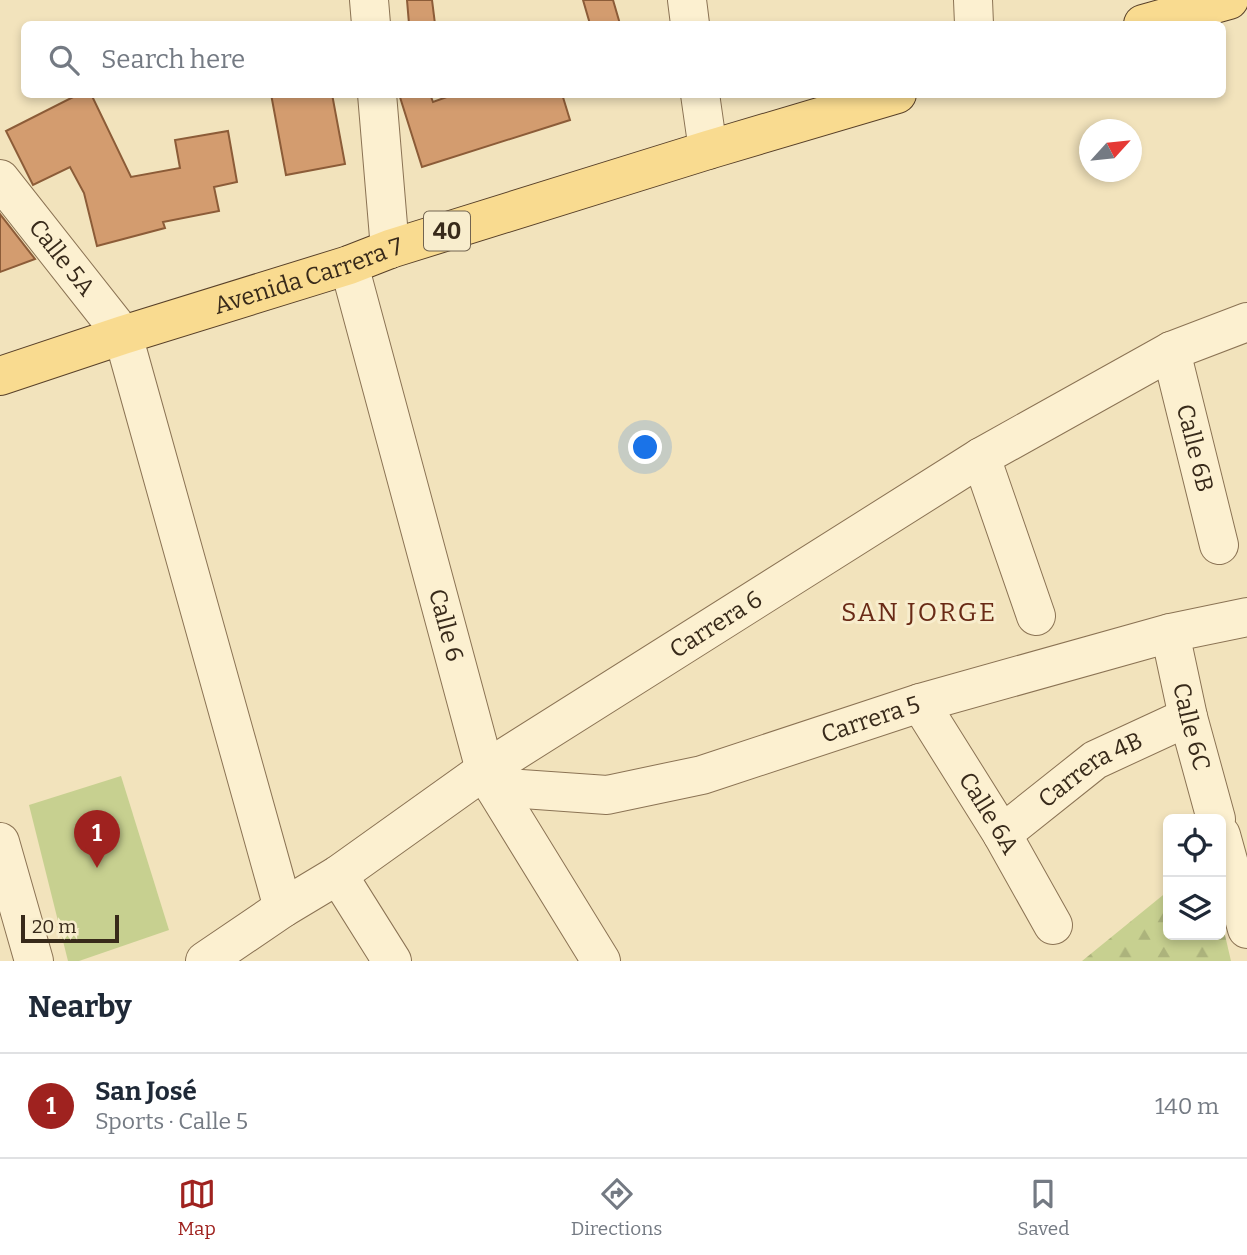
<!DOCTYPE html>
<html lang="en">
<head>
<meta charset="utf-8">
<style>
  body { margin:0; font-family:Bitter,serif; background:#f6f6f7; color:#1f2937 }
  .controls { position:absolute; right:21px; bottom:21px; display:grid; overflow:hidden; border-radius:10px; box-shadow:0 4px 10px #0003 }
  .controls button { width:63px; height:63px; display:grid; place-items:center; padding:0; border:0; border-bottom:2px solid #e0e1e3; background:#fff; color:#1f2937; font:35px sans-serif }
  .compass { position:absolute; left:1079px; top:119px; width:63px; height:63px; border-radius:50%; background:#fff; box-shadow:0 4px 10px #0003; rotate:63deg }
  .scale { position:absolute; left:21px; bottom:18px; width:98px; box-sizing:border-box; padding-left:7px; border:4px solid #382a1a; border-top:0; font-size:19px; line-height:24px; white-space:nowrap; color:#382a1a; -webkit-text-stroke:5px #f8edcd; paint-order:stroke }
  .you { position:absolute; left:646px; top:448px; width:24px; height:24px; margin:-18px; border:5px solid #fff; border-radius:50%; background:#1a73e8; box-shadow:0 0 0 10px #1a73e833 }
  .badge { display:grid; place-items:center; width:46px; height:46px; border-radius:50%; background:#9f221f; color:#fff; font-size:23px; font-weight:700 }
  .pin { position:absolute; translate:-50% -58px; filter:drop-shadow(0 2px 4px #0008) }
  .pin::after { content:''; position:absolute; top:37px; width:24px; height:21px; background:inherit; clip-path:polygon(0 0,100% 0,50% 100%) }
  .list { margin:0; padding:0; list-style:none }
  h2 { display:flex; justify-content:space-between; align-items:center; height:91px; margin:0; padding:0 28px; font-size:30px }
  h2 small { font-size:23px; font-weight:400; color:#747a83 }
  .list li { display:grid; grid-template-columns:46px 1fr auto; gap:21px; align-items:center; box-sizing:border-box; height:105px; padding:0 28px; border-top:2px solid #e0e1e3 }
  .list b { display:block; font-size:26px; white-space:nowrap }
  .list p { margin:0; font-size:23px; white-space:nowrap; color:#747a83 }
  .list em { font-size:23px; font-style:normal; color:#747a83 }
  .icon { flex:none; width:38px; height:38px; fill:none; stroke:currentColor; stroke-width:2; stroke-linecap:round; stroke-linejoin:round }
  .map { position:relative; flex:none; width:1247px; height:961px; overflow:hidden }
  .search { position:absolute; background:#fff; box-shadow:0 4px 10px #0003; left:21px; right:21px; top:21px; height:77px; display:flex; align-items:center; gap:18px; box-sizing:border-box; padding:0 24px; border-radius:10px; color:#747a83; font-size:26px }
  .sheet { height:196px; background:#fff }
  nav { display:flex; justify-content:space-around; align-items:center; box-sizing:border-box; height:98px; border-top:2px solid #e0e1e3; background:#fff; font-size:19px; color:#747a83 }
  nav a { display:grid; justify-items:center; gap:4px }
  nav .on { color:#9f221f }
  .map>svg:first-child { display:block }
  .grass { fill:#c7d090 }
  .forest { fill:url(#forest-firs) }
  .building { fill:#d39c6f; stroke:#8c5c38; stroke-width:2 }
  .lines { fill:none; stroke-linecap:round; stroke-linejoin:round }
  .minor-casing { stroke:#8b7354; stroke-width:40 }
  .major-casing { stroke:#584029; stroke-width:40 }
  .minor { stroke:#fcf0d0; stroke-width:38 }
  .major { stroke:#f9db90; stroke-width:38 }
  .labels { text-anchor:middle; stroke-width:6; stroke-linejoin:round; paint-order:stroke }
  .shield { fill:#f8edcd; stroke:#726450; stroke-width:2 }
  .shield-label { font-size:23px; font-weight:bold; fill:#382a1a }
  .street-label { font-size:24px; fill:#382a1a; stroke:#f8edcd }
  .neighbourhood-label { font-size:26px; letter-spacing:2px; fill:#692a16; stroke:#f8edcd }
</style>
</head>
<body>
<div class="map">
<svg width="1247" height="961" viewBox="0 0 1247 961">
  <defs>
    <pattern id="forest-firs" width="22" height="20" patternUnits="userSpaceOnUse" patternTransform="scale(1.75)"><rect width="22" height="20" fill="#c7d090"/><path d="M5 1l3.5 6h-7zM16 11l3.5 6h-7z" fill="#acb37c"/></pattern>
  </defs>
  <rect width="100%" height="100%" fill="#f2e3bc"/>
  <!-- grass -->
  <path class="grass" d="M 121,776 L 169,930 L 79,961 L 68,961 L 29,805 Z"/>
  <!-- forest -->
  <path class="forest" d="M 1168,891 L 1168,935 L 1221,935 L 1221,918 L 1231,961 L 1082,961 Z"/>
  <!-- building -->
  <g class="building">
    <path d="M 407,0 L 432,0 L 435,24 L 409,24 Z"/>
    <path d="M 583,0 L 613,0 L 620,24 L 590,24 Z"/>
    <path d="M 79,94 L 91,94 L 131,177 L 180,168 L 175,140 L 228,131 L 237,182 L 214,187 L 219,211 L 163,222 L 165,228 L 97,246 L 84,193 L 70,167 L 33,185 L 6,131 Z"/>
    <path d="M 271,94 L 332,94 L 345,164 L 286,175 Z"/>
    <path d="M 399,94 L 430,94 L 433,102 L 455,94 L 562,94 L 570,120 L 422,167 Z"/>
    <path d="M 0,214 L 35,259 L 0,272 Z"/>
  </g>
  <g class="lines">
    <!-- minor casing -->
    <g class="minor-casing">
      <g id="minor">
        <path d="M 369,0 L 371,24"/>
        <path d="M 687,0 L 690,24"/>
        <path d="M 973,0 L 974,24"/>
        <path d="M 377,94 L 390,249"/>
        <path d="M 700,94 L 708,150"/>
        <path id="s1" d="M 0,179 L 123,335 L 283,908"/>
        <path id="s2" d="M 349,265 L 485,770 L 494,787 L 601,961"/>
        <path id="s3" d="M 1171,351 L 1219,545"/>
        <path d="M 981,457 L 1036,616"/>
        <path id="s4" d="M 1170,633 L 1188,717 L 1216,819"/>
        <path id="s5" d="M 920,703 L 1002,834 L 1053,925"/>
        <path id="s6" d="M 494,787 L 607,795 L 702,775 L 920,703 L 1170,633 L 1247,617"/>
        <path id="s7" d="M 1002,834 L 1095,760 L 1188,717"/>
        <path d="M 1221,835 L 1247,929"/>
        <path d="M 0,842 L 34,961"/>
        <path d="M 338,875 L 392,961"/>
        <path id="s8" d="M 205,961 L 283,908 L 338,875 L 485,770 L 981,457 L 1171,351 L 1247,322"/>
      </g>
    </g>
    <!-- major casing -->
    <g class="major-casing">
      <g id="major">
        <path d="M 1143,24 L 1229,0"/>
        <path id="s9" d="M 0,376 L 123,335 L 349,265 L 390,249 L 708,150 L 897,94"/>
      </g>
    </g>
    <!-- minor -->
    <use href="#minor" class="minor"/>
    <!-- major -->
    <use href="#major" class="major"/>
  </g>
  <g class="labels">
    <!-- shield labels -->
    <rect class="shield" x="424" y="211.5" width="46" height="39" rx="5"/>
    <g class="shield-label">
      <text x="447" y="239">40</text>
    </g>
    <!-- street labels -->
    <g class="street-label">
      <text dy="8" stroke="none"><textPath href="#s1" startOffset="100">Calle 5A</textPath></text>
      <text dy="8" stroke="none"><textPath href="#s9" startOffset="324">Avenida Carrera 7</textPath></text>
      <text dy="8" stroke="none"><textPath href="#s3" startOffset="100">Calle 6B</textPath></text>
      <text dy="8" stroke="none"><textPath href="#s8" startOffset="612">Carrera 6</textPath></text>
      <text dy="8" stroke="none"><textPath href="#s2" startOffset="373">Calle 6</textPath></text>
      <text dy="8" stroke="none"><textPath href="#s6" startOffset="388">Carrera 5</textPath></text>
      <text dy="8" stroke="none"><textPath href="#s4" startOffset="96">Calle 6C</textPath></text>
      <text dy="8" stroke="none"><textPath href="#s7" startOffset="110">Carrera 4B</textPath></text>
      <text dy="8" stroke="none"><textPath href="#s5" startOffset="130">Calle 6A</textPath></text>
    </g>
    <!-- neighbourhood labels -->
    <g class="neighbourhood-label">
      <text x="919" y="621">SAN JORGE</text>
    </g>
  </g>
</svg>
<div class="controls">
<button><svg class="icon" aria-label="locate" viewBox="0 0 24 24"><circle cx="12" cy="12" r="6"/><path d="M12 2v4M12 18v4M2 12h4M18 12h4"/></svg></button>
<button><svg class="icon" aria-label="layers" viewBox="0 0 24 24"><path d="M12 4l9 5-9 5-9-5zM3 14l9 5 9-5"/></svg></button>
</div>
<svg class="compass" viewBox="-18 -18 36 36"><path d="M0-13l5 13h-10z" fill="#e53935"/><path d="M0 13l5-13h-10z" fill="#747a83"/></svg>
<div class="scale">20 m</div>
<div class="you"></div>
<div class="pin badge" style="left:97px;top:868px">1</div>
<div class="search"><svg class="icon" aria-label="search" viewBox="0 0 24 24"><circle cx="10" cy="10" r="6"/><path d="M15 15l6 6"/></svg>Search here</div>
</div>
<section class="sheet">
<h2>Nearby<small></small></h2>
<ul class="list">
<li><span class="badge">1</span><div><b>San José</b><p>Sports · Calle 5</p></div><em>140 m</em></li>
</ul>
</section>
<nav>
<a class="on"><svg class="icon" aria-label="map" viewBox="0 0 24 24"><path d="M3 6l6-2 6 2 6-2v14l-6 2-6-2-6 2zM9 4v14M15 6v14"/></svg>Map</a>
<a><svg class="icon" aria-label="directions" viewBox="0 0 24 24"><path d="M12 3l9 9-9 9-9-9zM9 14v-3h6M13 9l2 2-2 2"/></svg>Directions</a>
<a><svg class="icon" aria-label="saved" viewBox="0 0 24 24"><path d="M7 4h10v16l-5-4-5 4z"/></svg>Saved</a>
</nav>
</body>
</html>
